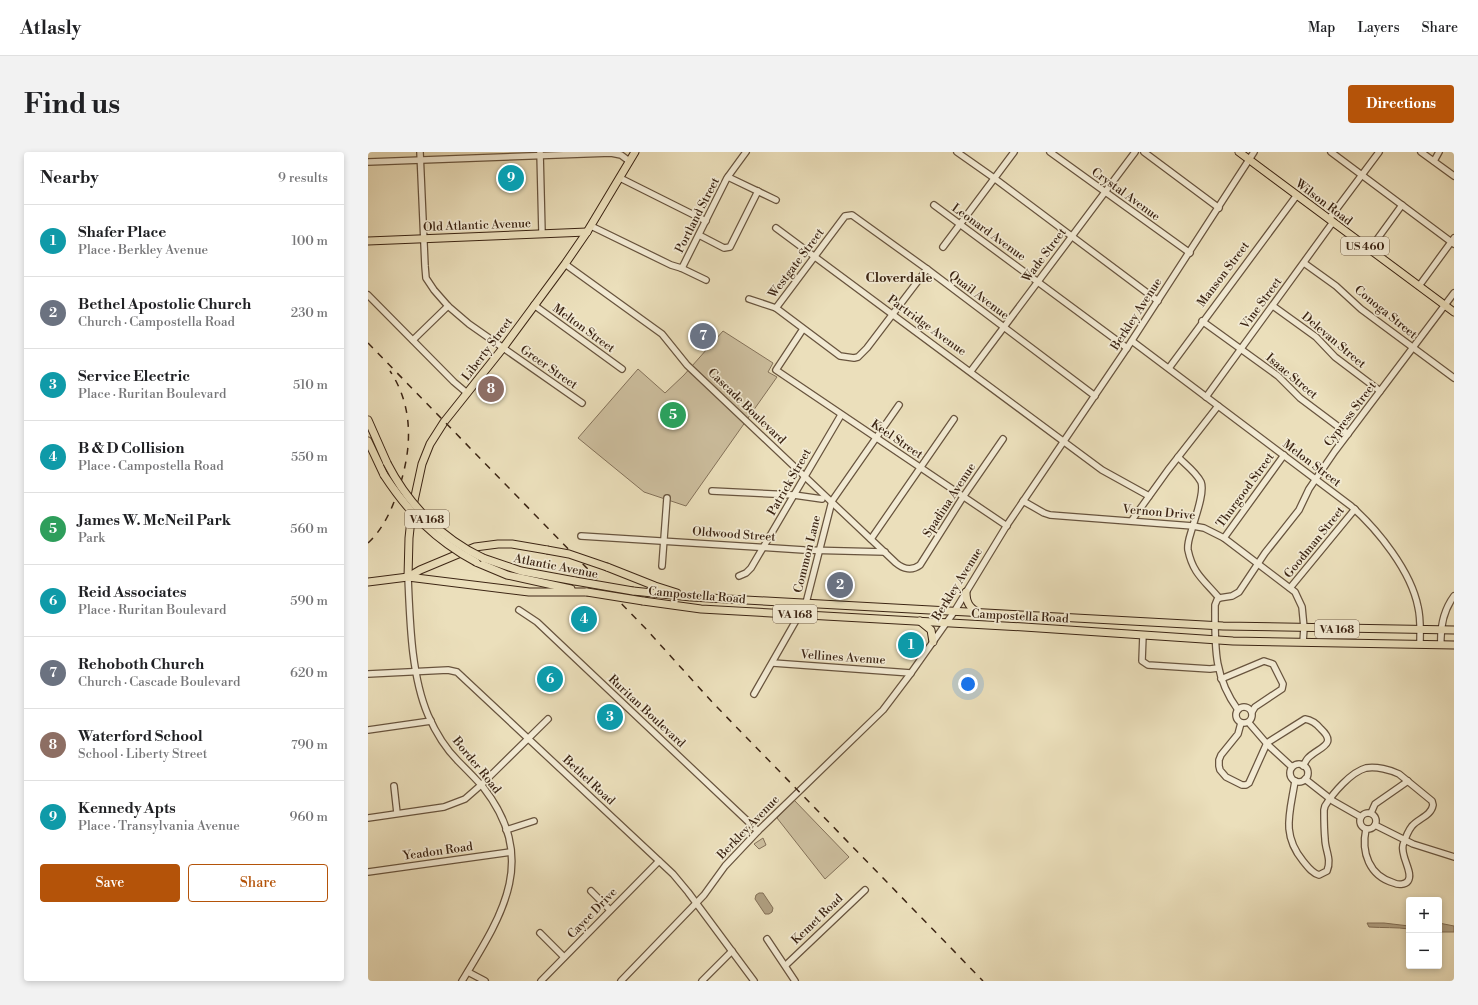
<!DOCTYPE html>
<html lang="en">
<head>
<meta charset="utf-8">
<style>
  body { margin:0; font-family:"Libre Bodoni",serif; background:#f2f2f2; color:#202124 }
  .controls { position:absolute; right:12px; bottom:12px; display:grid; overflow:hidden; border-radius:4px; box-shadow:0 2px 6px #0003 }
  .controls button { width:36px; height:36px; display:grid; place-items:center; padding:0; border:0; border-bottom:1px solid #e0e0e0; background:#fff; color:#202124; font:20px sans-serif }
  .you { position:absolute; left:600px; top:532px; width:14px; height:14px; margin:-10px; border:3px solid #fff; border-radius:50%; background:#1a73e8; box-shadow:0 0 0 6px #1a73e833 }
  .badge { display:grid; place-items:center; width:26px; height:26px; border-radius:50%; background:#b45309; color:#fff; font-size:13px; font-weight:700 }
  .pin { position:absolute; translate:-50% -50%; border:2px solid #fff; box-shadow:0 1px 4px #0006 }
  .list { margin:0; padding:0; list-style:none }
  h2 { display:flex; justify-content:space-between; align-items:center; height:52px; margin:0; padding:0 16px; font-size:17px }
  h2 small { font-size:13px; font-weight:400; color:#757577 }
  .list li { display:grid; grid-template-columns:26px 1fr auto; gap:12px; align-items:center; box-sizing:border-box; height:72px; padding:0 16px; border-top:1px solid #e0e0e0 }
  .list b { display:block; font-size:15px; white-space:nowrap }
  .list p { margin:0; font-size:13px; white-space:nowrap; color:#757577 }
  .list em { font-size:13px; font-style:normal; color:#757577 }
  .actions { display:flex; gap:8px; padding:12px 16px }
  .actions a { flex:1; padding:9px 0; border:1px solid #b45309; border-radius:4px; text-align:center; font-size:14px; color:#b45309 }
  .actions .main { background:#b45309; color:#fff }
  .map { position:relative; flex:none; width:1086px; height:829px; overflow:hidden; border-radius:4px }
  header { display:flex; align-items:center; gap:24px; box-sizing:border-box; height:56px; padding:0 20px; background:#fff; border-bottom:1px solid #e0e0e0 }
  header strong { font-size:19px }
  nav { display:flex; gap:22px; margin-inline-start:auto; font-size:14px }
  .intro { display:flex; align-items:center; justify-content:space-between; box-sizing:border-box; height:96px; padding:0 24px }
  h1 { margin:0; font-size:28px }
  .button { padding:10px 18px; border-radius:4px; background:#b45309; color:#fff; font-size:14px; font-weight:700 }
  main { display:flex; gap:24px; padding:0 24px }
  aside { flex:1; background:#fff; border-radius:4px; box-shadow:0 2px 6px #0003 }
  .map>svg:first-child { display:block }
  .green { fill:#cdbf9f; stroke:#84725a }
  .water { fill:#b0a082; stroke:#826f56 }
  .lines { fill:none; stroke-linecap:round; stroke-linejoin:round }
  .minor-casing { stroke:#68543e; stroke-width:8 }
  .major-casing { stroke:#3c2514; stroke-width:9 }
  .minor { stroke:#f2ead3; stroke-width:5.5 }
  .major { stroke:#ebdfbb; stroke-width:7 }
  .rail { stroke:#3c2514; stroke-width:1.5; stroke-dasharray:7 7; stroke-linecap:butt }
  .major-bridge-casing { stroke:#3c2514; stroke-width:9; stroke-linecap:butt }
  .major-bridge { stroke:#ebdfbb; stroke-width:7 }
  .labels { text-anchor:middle; stroke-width:3.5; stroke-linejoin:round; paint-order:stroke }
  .shield { fill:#f2ead3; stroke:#73604d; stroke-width:1 }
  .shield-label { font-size:11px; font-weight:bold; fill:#3c2514 }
  .street-label { font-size:12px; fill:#3c2514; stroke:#f2ead3 }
  .neighbourhood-label { font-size:13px; font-weight:bold; fill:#3c2514; stroke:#f2ead3 }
</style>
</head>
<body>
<header>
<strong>Atlasly</strong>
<nav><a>Map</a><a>Layers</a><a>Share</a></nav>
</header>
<div class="intro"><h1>Find us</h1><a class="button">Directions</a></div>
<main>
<aside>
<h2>Nearby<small>9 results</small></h2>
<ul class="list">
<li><span class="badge" style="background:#0f9aa8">1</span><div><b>Shafer Place</b><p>Place · Berkley Avenue</p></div><em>100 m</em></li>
<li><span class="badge" style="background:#6b7280">2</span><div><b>Bethel Apostolic Church</b><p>Church · Campostella Road</p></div><em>230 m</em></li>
<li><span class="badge" style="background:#0f9aa8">3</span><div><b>Service Electric</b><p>Place · Ruritan Boulevard</p></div><em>510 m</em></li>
<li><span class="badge" style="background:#0f9aa8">4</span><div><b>B &amp; D Collision</b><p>Place · Campostella Road</p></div><em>550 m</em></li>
<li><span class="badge" style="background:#2e9e5b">5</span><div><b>James W. McNeil Park</b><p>Park</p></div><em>560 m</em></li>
<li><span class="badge" style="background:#0f9aa8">6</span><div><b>Reid Associates</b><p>Place · Ruritan Boulevard</p></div><em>590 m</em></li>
<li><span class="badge" style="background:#6b7280">7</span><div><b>Rehoboth Church</b><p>Church · Cascade Boulevard</p></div><em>620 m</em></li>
<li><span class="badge" style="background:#8d6e63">8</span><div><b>Waterford School</b><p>School · Liberty Street</p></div><em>790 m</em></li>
<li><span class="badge" style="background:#0f9aa8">9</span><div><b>Kennedy Apts</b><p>Place · Transylvania Avenue</p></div><em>960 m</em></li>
</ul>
<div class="actions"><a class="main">Save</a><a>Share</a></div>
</aside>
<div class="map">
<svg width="1086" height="829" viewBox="0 0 1086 829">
  <rect width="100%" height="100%" fill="#ebdfbb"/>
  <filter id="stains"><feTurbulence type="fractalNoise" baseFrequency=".005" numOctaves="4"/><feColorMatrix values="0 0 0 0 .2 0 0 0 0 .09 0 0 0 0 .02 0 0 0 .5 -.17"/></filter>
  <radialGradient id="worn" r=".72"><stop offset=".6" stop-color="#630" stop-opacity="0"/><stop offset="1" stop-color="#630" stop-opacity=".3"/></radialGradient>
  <!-- green -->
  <g class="green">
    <path d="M 355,179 L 405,211 L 400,220 L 409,225 L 318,354 L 276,340 L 210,286 L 270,217 L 297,241 L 316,223 Z"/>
    <path d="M 426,648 L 481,705 L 457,727 L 409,666 Z"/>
    <path d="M 395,686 L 398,693 L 391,697 L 386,692 Z"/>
  </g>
  <!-- water -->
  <g class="water">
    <path d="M 391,741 L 395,741 L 405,756 L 404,760 L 401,762 L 397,762 L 387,747 L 388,743 Z"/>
    <path d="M 999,771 L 1016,771 L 1041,774 L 1041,777 C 1028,775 1015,776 1001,775 Z"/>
    <path d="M 1071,771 L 1086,774 L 1086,780 L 1071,780 Z"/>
  </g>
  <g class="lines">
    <!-- minor casing -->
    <g class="minor-casing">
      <g id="minor">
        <path d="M 52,0 L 57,114 L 58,126 L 66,138 L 80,154 L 101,172 L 214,251"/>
        <path d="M 172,0 L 174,81"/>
        <path d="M 589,0 L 626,26 L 790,149"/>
        <path d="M 682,0 L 822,101"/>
        <path d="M 776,0 L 851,56"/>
        <path d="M 963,0 L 1086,92"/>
        <path d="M 1053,0 L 1086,24"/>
        <path d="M 1066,9 L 1071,0"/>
        <path d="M 0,10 L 243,1 L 253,3 L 261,9"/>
        <path d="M 360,25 L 408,48"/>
        <path d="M 252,26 L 338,69"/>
        <path d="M 566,53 L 759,196"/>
        <path d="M 961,67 L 1011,0"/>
        <path d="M 223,74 L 303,113 L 313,116 L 338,128"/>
        <path d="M 408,76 L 734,318 L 781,344"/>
        <path d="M 331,83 L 356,96 L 362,95 L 390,39"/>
        <path d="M 575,95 L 646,0"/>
        <path d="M 1002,97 L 1034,53"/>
        <path d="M 936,111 L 968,134 L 993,157 L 1086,226"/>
        <path d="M 197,112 L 294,182 L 319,213 L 528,411 C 535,417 544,419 552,413 L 595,345 L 635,287"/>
        <path d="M 313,116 L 315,114 L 359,26 L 378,0"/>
        <path d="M 1051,134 L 1086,86"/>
        <path d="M 0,143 L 86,230 L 99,241"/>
        <path d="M 381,147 L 408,156 L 472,204 L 486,206 L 490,205 L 499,196 L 559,117"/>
        <path d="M 166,153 L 254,217"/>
        <path d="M 905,154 L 948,185 L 967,205 L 1012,239"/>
        <path d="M 408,156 L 477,64 L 484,63 L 559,117 L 727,244"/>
        <path d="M 834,169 L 910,224 L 932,246 L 980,282"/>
        <path d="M 435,177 L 408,218 L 639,374"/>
        <path d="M 45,188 L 80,154"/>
        <path d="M 764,189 L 983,354 C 1010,378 1043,419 1050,455 C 1053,467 1052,480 1052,492"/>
        <path d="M 801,216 L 929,43"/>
        <path d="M 603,219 L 767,0"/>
        <path d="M 838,245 L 965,70"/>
        <path d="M 810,305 C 817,312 828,320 833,330 C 837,340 827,366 824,377 C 822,384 819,391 820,398 C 825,422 836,428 851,446"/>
        <path d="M 344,339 L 426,343 L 454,347"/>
        <path d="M 655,349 L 676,361 L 682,363 L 825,374 L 836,376 L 856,386 L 927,440 L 934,455 L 936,476 L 935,490"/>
        <path d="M 764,368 L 800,318 L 850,254"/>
        <path d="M 213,384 L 436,398 L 517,400"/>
        <path d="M 856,386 L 916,303"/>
        <path d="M 503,387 L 586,267"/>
        <path d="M 294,414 L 299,346"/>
        <path d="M 371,424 L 378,421 L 383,416 L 473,263"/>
        <path d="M 40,425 C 42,469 43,523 60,563 C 67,579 77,596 90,609 C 98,617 107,626 115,635 C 171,707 135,762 94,829"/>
        <path d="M 922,436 L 987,357"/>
        <path d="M 851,446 L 864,444 L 871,440 L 897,401 L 931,358 L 941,337 L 967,299 L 1086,141"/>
        <path d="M 851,446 L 849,448 L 847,453 C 847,493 845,524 870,558"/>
        <path d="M 151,458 L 169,470 L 390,679"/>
        <path d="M 775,483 L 774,509 L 780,513 L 842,517 L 850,516"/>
        <path d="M 1073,493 C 1072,475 1075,459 1086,444"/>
        <path d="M 405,511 L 543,521"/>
        <path d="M 0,522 L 80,518 L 89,520 L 305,722 L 320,740 L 386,829"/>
        <path d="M 853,527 L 896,509 L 905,512 L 915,532 L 914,537 L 887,555 L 884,560"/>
        <path d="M 386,542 L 438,451 L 464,349 L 531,253"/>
        <circle cx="876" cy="563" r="8"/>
        <path d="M 873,571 L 870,582 L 853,603 L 851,608 L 851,614 L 852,618 L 858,625 L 874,633 L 878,633 L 881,631 L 899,591 L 937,567 C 944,568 948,571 953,577 C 970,593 951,595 940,606 C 938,608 937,611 935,614"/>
        <path d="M 881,571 L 900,593 L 924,615"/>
        <path d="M 0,578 L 63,569"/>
        <circle cx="931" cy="621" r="9"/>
        <path d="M 937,627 L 965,649 L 993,665"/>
        <path d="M 927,629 C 922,661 913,682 935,709 C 940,715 944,721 951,723 L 959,719 C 964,707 957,698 957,687 C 956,677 956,667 956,658 L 957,654 C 965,641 983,620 998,616 C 1008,614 1023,618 1031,622 L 1064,649 L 1065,653 C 1063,664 1051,666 1044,674 C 1040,679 1037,687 1035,693 C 1032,704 1046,721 1040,729 C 1037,733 1030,733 1026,731 C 1001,724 993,700 998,677"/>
        <path d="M 26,634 L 29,661"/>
        <circle cx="1000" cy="669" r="8"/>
        <path d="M 1003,661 L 1007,652 L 1040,629"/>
        <path d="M 0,666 L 76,655 L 97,647 L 113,633 L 180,567"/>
        <path d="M 1007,673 L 1045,692 L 1086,705"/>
        <path d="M 138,678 L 166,669"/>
        <path d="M 0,720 L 143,700"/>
        <path d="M 223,739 L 242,758"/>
        <path d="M 172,781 L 196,805"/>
        <path d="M 399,787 L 427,829"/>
        <path d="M 418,813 L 497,738"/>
        <path d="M 100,820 L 117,829"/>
        <path d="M 173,829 L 291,709"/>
        <path d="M 253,829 L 336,743 L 357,714 L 390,679 L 515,558 L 543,521 L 586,460 L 639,373 L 759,196 L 886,0"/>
        <path d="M 334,829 L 364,799"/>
      </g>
    </g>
    <!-- major casing -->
    <g class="major-casing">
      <g id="major">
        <path d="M 871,0 L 1086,160"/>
        <path d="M 0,89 L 219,80"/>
        <path d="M 0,268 L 19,311"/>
        <path d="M 0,289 L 16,323"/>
        <path d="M 115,406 L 153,419 L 207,429"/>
        <path d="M 108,410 L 139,423 L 203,437"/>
        <path d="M 239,415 L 287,434 L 309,441"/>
        <path d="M 40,425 L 41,386 L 44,358 L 54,312 L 62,292 L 76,270 L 135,196 L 197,112 L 219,80 L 267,0"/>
        <path d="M 40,425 L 52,418 L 107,395 L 130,392 L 144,392 L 179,398"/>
        <path d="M 0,430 L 40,425 L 161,440 L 219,440"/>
        <path d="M 265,439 L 323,445 L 855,474 L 1086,478"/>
        <path d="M 598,440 C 598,450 601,456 610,460"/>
        <path d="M 275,449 L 333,457 L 656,475 L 865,489 L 1086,493"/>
        <path d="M 552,469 L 563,478 L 565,490"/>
      </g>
    </g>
    <!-- minor -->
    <use href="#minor" class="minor"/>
    <!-- major -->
    <use href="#major" class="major"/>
    <!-- rail -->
    <g class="rail">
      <path d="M 0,191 L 279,478 L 345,551 L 615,829"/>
      <path d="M 0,391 C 16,376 24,357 31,336 C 44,297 46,255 22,219"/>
    </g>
    <!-- major-bridge casing -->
    <g class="major-bridge-casing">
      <g id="major-bridge">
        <path d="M 19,311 C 40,352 73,386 115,406"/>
        <path d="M 16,323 C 41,361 67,388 108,410"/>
        <path d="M 179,398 L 201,402 L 239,415"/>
        <path d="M 207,429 L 265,439"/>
        <path d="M 219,440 L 275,449"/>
      </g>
    </g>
    <!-- major-bridge -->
    <use href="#major-bridge" class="major-bridge"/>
  </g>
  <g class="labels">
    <!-- shield labels -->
    <g class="shield">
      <rect x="973" y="85" width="48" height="18" rx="3"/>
      <rect x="37" y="358" width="44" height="18" rx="3"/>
      <rect x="405" y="453" width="44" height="18" rx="3"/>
      <rect x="947" y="468" width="44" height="18" rx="3"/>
    </g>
    <g class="shield-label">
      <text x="997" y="98">US 460</text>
      <text x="59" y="371">VA 168</text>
      <text x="427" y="466">VA 168</text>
      <text x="969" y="481">VA 168</text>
    </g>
    <!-- street labels -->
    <g class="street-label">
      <text transform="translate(758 42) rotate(36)" y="4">Crystal Avenue</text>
      <text transform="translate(956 50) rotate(37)" y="4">Wilson Road</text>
      <text transform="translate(329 63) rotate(-63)" y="4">Portland Street</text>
      <text transform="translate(109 73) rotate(-2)" y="4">Old Atlantic Avenue</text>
      <text transform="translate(621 80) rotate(36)" y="4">Leonard Avenue</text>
      <text transform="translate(676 103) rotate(-53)" y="4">Wade Street</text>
      <text transform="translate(428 111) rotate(-53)" y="4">Westgate Street</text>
      <text transform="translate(855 122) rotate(-53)" y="4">Manson Street</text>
      <text transform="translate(611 143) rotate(37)" y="4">Quail Avenue</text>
      <text transform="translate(893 151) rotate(-54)" y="4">Vine Street</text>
      <text transform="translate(1018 160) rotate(39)" y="4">Conoga Street</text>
      <text transform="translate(768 162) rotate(-57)" y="4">Berkley Avenue</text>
      <text transform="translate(559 173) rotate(36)" y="4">Partridge Avenue</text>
      <text transform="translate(216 176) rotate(36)" y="4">Melton Street</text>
      <text transform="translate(966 188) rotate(40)" y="4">Delevan Street</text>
      <text transform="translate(119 197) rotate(-53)" y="4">Liberty Street</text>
      <text transform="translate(181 215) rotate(35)" y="4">Greer Street</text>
      <text transform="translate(924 224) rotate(40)" y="4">Isaac Street</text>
      <text transform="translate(379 254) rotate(44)" y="4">Cascade Boulevard</text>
      <text transform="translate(982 262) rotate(-53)" y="4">Cypress Street</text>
      <text transform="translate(529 287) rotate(34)" y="4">Keel Street</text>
      <text transform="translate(944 311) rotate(37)" y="4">Melon Street</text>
      <text transform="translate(421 330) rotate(-60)" y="4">Patrick Street</text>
      <text transform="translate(877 338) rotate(-54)" y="4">Thurgood Street</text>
      <text transform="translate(581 348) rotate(-57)" y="4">Spadina Avenue</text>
      <text transform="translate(791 360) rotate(5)" y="4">Vernon Drive</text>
      <text transform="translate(366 382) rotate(4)" y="4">Oldwood Street</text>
      <text transform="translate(946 390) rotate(-51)" y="4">Goodman Street</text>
      <text transform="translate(439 402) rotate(-76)" y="4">Common Lane</text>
      <text transform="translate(188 414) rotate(11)" y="4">Atlantic Avenue</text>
      <text transform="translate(589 432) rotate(-58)" y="4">Berkley Avenue</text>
      <text transform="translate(329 443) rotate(5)" y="4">Campostella Road</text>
      <text transform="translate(652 464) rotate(3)" y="4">Campostella Road</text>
      <text transform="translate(475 505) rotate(4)" y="4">Vellines Avenue</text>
      <text transform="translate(279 559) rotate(43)" y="4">Ruritan Boulevard</text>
      <text transform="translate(109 613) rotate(51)" y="4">Border Road</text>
      <text transform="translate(221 628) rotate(43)" y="4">Bethel Road</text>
      <text transform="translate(380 675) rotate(-46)" y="4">Berkley Avenue</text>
      <text transform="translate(70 699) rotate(-8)" y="4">Yeadon Road</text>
      <text transform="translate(224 761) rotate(-46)" y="4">Cayce Drive</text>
      <text transform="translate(449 767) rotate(-44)" y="4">Kemet Road</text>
    </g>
    <!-- neighbourhood labels -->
    <g class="neighbourhood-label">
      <text x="531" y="130">Cloverdale</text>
    </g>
  </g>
  <rect width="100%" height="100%" filter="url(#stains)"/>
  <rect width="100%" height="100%" fill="url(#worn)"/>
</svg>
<div class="controls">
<button>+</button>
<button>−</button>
</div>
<div class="you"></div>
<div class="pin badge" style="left:543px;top:493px;background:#0f9aa8">1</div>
<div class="pin badge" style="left:472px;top:433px;background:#6b7280">2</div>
<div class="pin badge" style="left:242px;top:565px;background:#0f9aa8">3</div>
<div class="pin badge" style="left:216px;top:467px;background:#0f9aa8">4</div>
<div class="pin badge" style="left:305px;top:263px;background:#2e9e5b">5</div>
<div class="pin badge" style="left:182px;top:527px;background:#0f9aa8">6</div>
<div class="pin badge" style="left:335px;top:184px;background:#6b7280">7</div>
<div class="pin badge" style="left:123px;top:237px;background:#8d6e63">8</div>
<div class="pin badge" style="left:143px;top:26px;background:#0f9aa8">9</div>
</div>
</main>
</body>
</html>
